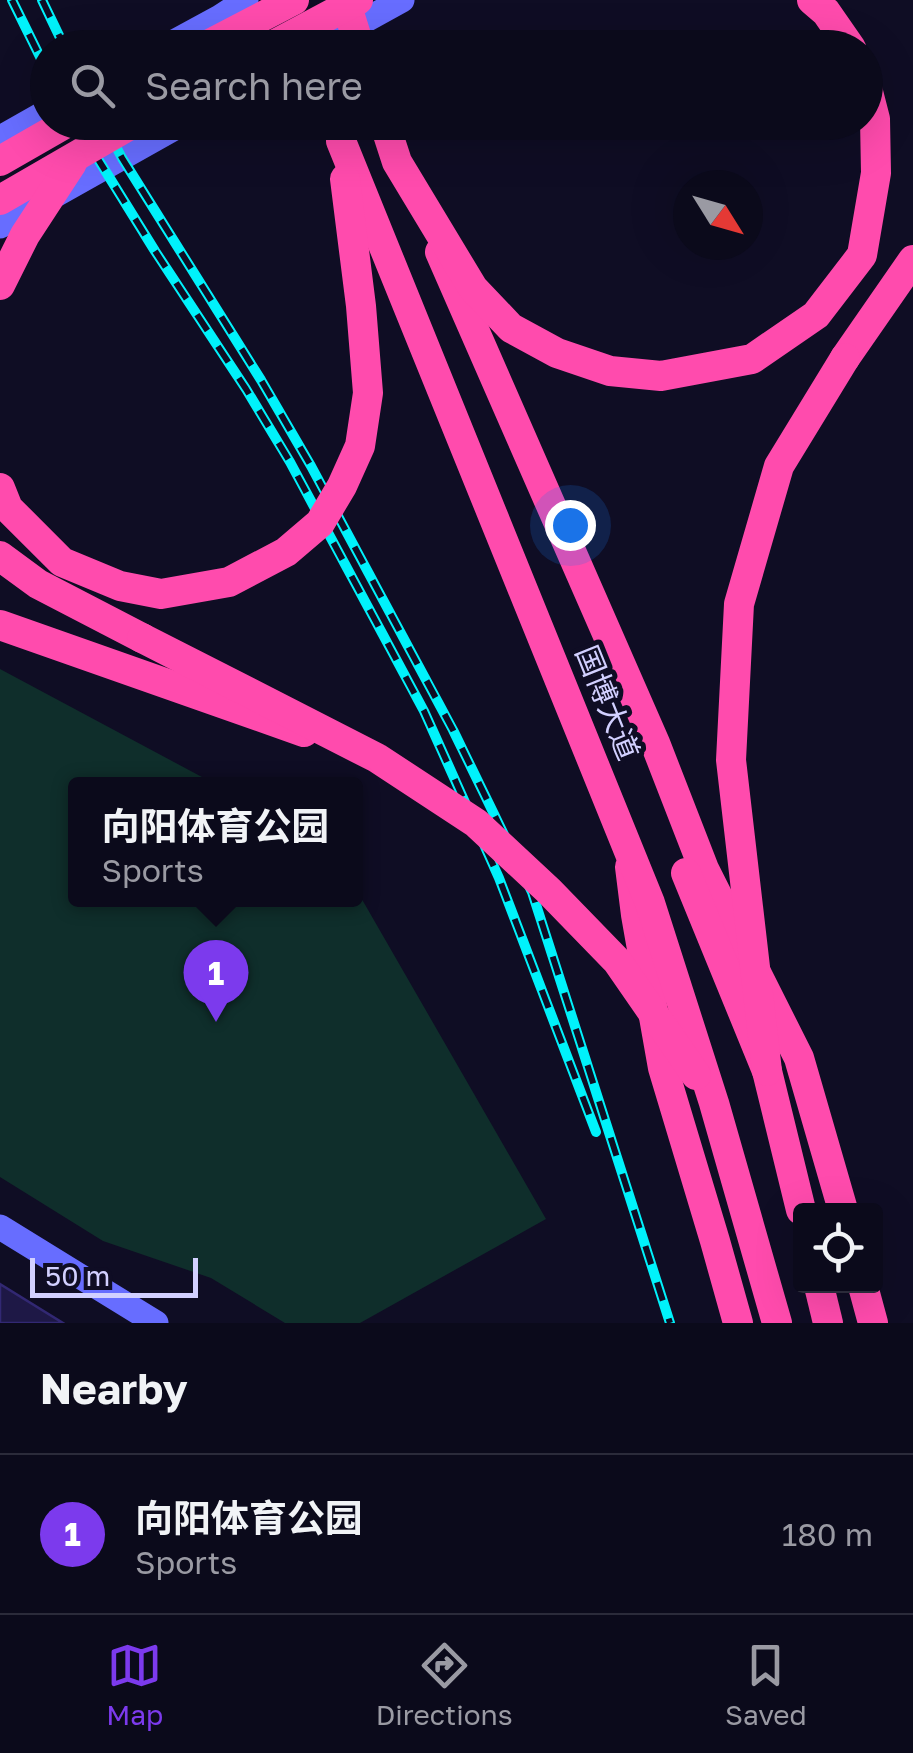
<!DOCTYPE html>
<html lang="en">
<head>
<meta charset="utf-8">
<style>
  body { margin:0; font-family:"Golos Text","Noto Sans SC",sans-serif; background:#141324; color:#f1f3f6 }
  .controls { position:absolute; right:30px; bottom:30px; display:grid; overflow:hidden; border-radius:10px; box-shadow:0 10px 40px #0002 }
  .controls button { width:90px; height:90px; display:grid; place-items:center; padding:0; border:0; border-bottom:2px solid #2b2b3a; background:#0b0a1b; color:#f1f3f6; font:50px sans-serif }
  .compass { position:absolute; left:673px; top:170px; width:90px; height:90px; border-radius:50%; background:#0b0a1b; box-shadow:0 10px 40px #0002; rotate:127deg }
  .scale { position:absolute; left:30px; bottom:25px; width:168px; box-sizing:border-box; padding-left:10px; border:5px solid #d2d0ff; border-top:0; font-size:28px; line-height:35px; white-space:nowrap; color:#d2d0ff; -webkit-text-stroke:8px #0f0d24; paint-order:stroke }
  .you { position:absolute; left:570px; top:525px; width:35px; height:35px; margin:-25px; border:8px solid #fff; border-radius:50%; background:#1a73e8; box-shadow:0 0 0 15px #1a73e833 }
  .badge { display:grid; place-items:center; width:65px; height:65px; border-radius:50%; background:#7c3aed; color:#fff; font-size:32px; font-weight:700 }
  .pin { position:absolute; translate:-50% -82px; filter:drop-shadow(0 2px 5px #0008) }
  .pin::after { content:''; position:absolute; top:52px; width:35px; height:30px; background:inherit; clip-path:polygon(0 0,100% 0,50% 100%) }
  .popup { position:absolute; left:68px; top:777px; width:295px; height:130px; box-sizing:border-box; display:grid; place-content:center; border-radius:10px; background:#0b0a1b; filter:drop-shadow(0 2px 8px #0005); font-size:32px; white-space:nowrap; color:#9a9aa3 }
  .popup b { font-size:38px; color:#f1f3f6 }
  .popup::after { content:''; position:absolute; left:50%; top:100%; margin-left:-20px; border:20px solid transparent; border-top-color:#0b0a1b }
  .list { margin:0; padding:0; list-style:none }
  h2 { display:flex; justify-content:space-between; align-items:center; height:130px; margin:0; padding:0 40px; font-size:42px }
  h2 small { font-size:32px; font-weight:400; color:#9a9aa3 }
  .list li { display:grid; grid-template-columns:65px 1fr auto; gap:30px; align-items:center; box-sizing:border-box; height:160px; padding:0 40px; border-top:2px solid #2b2b3a }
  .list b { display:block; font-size:38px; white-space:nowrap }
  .list p { margin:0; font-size:32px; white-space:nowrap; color:#9a9aa3 }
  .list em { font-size:32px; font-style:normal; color:#9a9aa3 }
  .icon { flex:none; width:55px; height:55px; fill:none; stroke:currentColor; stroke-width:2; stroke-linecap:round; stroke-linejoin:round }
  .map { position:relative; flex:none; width:913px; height:1323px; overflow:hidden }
  .search { position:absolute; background:#0b0a1b; box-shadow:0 10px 40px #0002; left:30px; right:30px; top:30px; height:110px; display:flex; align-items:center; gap:25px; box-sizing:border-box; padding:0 35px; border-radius:55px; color:#9a9aa3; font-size:38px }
  .sheet { height:290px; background:#0b0a1b }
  nav { display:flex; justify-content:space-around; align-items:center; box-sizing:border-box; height:140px; border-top:2px solid #2b2b3a; background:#0b0a1b; font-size:28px; color:#9a9aa3 }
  nav a { display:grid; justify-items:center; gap:5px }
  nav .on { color:#7c3aed }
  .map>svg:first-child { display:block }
  .green { fill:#0f2e2b }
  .building { fill:#1e1846; stroke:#322873; stroke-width:2.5 }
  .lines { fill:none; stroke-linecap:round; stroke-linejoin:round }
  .secondary { stroke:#676dff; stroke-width:25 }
  .highway { stroke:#ff4bad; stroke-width:30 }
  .rail-casing { stroke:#00f2fb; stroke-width:10 }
  .rail { stroke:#0f0d24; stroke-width:6; stroke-dasharray:19; stroke-linecap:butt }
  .highway-bridge { stroke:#ff4bad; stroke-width:30 }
  .labels { text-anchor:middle; stroke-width:10; stroke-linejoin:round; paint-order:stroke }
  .street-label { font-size:30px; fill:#d2d0ff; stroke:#0f0d24 }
</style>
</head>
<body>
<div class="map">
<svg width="913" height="1323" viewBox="0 0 913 1323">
  <rect width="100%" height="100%" fill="#0f0d24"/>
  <!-- green -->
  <path class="green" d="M 0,669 L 215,784 L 76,784 L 76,900 L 356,900 L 356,889 L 546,1219 L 360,1323 L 285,1323 L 211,1278 L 103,1241 L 0,1177 Z"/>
  <!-- building -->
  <path class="building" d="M 0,1284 L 63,1323 L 0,1323 Z"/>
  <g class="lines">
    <!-- secondary -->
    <g class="secondary">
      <path d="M 163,48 L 220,17 L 246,0"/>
      <path d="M 315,48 L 402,0"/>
      <path d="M 0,138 L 48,111"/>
      <path d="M 0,226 L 185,122"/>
      <path d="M 0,1227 L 156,1323"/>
    </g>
    <!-- highway -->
    <g class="highway">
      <path d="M 812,0 L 826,12 L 851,48"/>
      <path d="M 0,161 L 68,122"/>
      <path d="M 440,252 L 655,743 L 704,869 L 799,1058 L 843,1210"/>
      <path d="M 845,358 L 913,260"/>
      <path d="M 0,556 L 38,584 L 142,638"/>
      <path d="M 0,625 L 304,732"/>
      <path d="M 630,867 L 636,915 L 663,1068 L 715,1241 L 738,1323"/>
      <path d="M 686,873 L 767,1071 L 801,1210"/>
      <path d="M 819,1286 L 828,1323"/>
      <path d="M 863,1286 L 873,1323"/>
    </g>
    <!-- rail casing -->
    <g class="rail-casing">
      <g id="rail">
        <path d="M 12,0 L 48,73"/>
        <path d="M 42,0 L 65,48"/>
        <path d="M 75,122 L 155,251 L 246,389 L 290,462 L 424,711 L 499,878 L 596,1132"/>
        <path d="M 103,122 L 122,158 L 261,380 L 311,466 L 453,730 L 532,892 L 670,1323"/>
      </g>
    </g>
    <!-- rail -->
    <use href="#rail" class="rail"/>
    <!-- highway-bridge -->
    <g class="highway-bridge">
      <path d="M 345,0 L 360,48"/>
      <path d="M 202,48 L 294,0"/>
      <path d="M 268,48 L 358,0"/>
      <path d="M 384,122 L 397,162 L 473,288 L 511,328 L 557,353 L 610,371 L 661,376 L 752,359 L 816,315 L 862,255 L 876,173 L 875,119 L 866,84"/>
      <path d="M 341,141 L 650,903 L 714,1103 L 777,1323"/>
      <path d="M 0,200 L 135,122"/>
      <path d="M 0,285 L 25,235 L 72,163"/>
      <path d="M 0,488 L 8,508 L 62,562 L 120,586 L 161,594 L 229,582 L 286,552 L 320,523 L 342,486 L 360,446 L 368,393 L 361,306 L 345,179"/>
      <path d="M 142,638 L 377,758 L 476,823 L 549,891 L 617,961 L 696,1075"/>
      <path d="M 767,1071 L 731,760 L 739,604 L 779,466 L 845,358"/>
    </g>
  </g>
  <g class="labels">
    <!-- street labels -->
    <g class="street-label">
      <text transform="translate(607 703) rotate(68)" y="10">国博大道</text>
    </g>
  </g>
</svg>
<div class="controls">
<button><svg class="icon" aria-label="locate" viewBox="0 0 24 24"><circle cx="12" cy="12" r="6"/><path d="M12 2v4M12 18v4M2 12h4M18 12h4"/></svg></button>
</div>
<svg class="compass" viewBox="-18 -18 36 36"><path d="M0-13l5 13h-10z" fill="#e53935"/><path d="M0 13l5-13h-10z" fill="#9a9aa3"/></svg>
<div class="scale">50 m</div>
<div class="you"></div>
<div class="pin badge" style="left:216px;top:1022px">1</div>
<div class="popup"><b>向阳体育公园</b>Sports</div>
<div class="search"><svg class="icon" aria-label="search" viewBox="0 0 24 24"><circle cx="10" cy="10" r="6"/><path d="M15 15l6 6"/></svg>Search here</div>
</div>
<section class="sheet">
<h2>Nearby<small></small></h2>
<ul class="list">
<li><span class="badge">1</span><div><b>向阳体育公园</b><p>Sports</p></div><em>180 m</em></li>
</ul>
</section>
<nav>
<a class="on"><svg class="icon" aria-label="map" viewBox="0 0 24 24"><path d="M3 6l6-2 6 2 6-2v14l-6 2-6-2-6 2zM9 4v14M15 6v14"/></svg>Map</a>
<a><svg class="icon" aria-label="directions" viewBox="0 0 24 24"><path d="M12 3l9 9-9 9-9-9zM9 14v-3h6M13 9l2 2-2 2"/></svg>Directions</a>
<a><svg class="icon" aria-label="saved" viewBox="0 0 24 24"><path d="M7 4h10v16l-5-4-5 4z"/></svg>Saved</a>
</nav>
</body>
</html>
